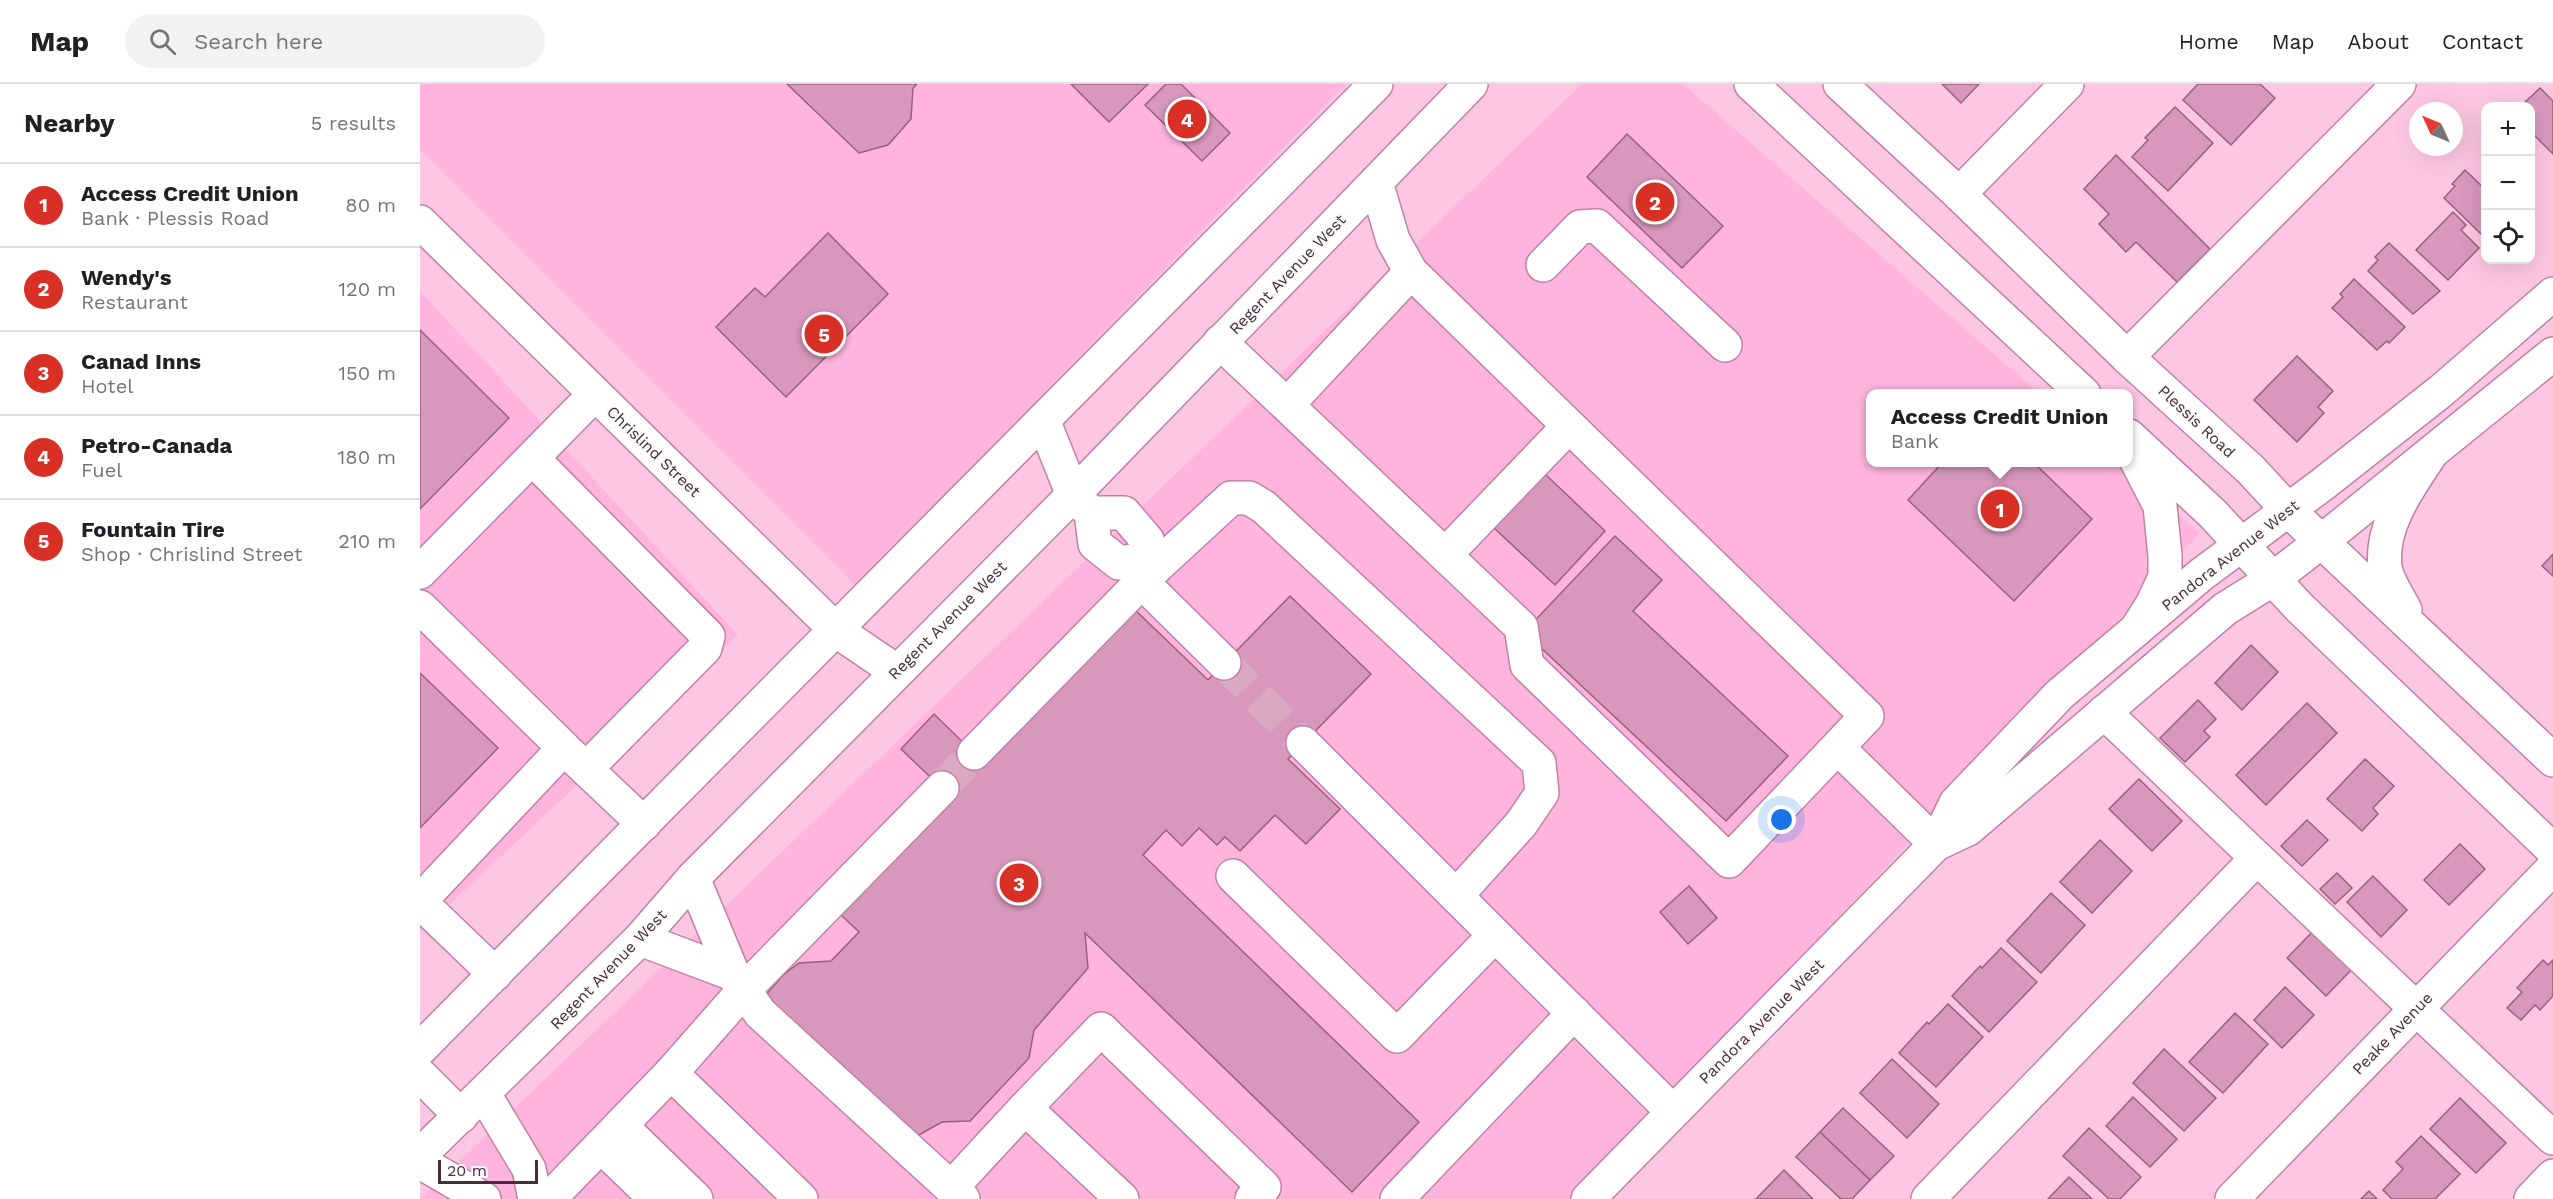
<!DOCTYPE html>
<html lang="en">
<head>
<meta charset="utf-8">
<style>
  body { margin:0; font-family:"Work Sans",sans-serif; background:#f2f2f2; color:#202124 }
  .controls { position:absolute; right:18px; top:18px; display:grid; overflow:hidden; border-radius:12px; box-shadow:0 6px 24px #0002 }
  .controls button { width:54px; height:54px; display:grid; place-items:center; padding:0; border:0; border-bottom:2px solid #e0e0e0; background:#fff; color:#202124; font:30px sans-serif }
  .compass { position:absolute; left:1989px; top:18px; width:54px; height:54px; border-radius:50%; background:#fff; box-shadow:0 6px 24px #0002; rotate:314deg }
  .scale { position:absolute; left:18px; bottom:15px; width:100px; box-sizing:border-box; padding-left:6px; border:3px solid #472c3b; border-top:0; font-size:16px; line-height:21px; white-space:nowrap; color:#472c3b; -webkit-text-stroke:4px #fafafa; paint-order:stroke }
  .you { position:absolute; left:1362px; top:736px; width:21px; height:21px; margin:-15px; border:4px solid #fff; border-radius:50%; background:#1a73e8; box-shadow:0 0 0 9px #1a73e833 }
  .badge { display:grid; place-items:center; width:39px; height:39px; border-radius:50%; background:#d93025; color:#fff; font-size:20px; font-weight:700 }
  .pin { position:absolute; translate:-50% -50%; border:3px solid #fff; box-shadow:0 2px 6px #0006 }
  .popup { position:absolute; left:1446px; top:305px; width:267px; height:78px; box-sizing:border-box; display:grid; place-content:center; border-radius:12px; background:#fff; filter:drop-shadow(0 2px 4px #0005); font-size:20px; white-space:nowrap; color:#757577 }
  .popup b { font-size:22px; color:#202124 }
  .popup::after { content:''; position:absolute; left:50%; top:100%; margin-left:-12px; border:12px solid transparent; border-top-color:#fff }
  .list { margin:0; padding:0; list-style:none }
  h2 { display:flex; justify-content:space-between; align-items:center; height:78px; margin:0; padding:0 24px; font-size:26px }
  h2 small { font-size:20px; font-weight:400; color:#757577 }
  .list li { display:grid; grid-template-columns:39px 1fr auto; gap:18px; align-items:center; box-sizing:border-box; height:84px; padding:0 24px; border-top:2px solid #e0e0e0 }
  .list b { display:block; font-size:22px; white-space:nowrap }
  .list p { margin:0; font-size:20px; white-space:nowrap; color:#757577 }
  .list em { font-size:20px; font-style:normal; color:#757577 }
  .icon { flex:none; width:33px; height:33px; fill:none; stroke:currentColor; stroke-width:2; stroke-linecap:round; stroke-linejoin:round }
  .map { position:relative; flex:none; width:2133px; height:1115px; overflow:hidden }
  header { display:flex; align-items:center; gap:36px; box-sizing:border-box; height:84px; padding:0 30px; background:#fff; border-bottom:2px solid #e0e0e0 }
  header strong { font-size:28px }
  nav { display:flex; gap:33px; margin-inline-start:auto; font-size:21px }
  .search { width:420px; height:54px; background:#f2f2f2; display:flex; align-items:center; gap:15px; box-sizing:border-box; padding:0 21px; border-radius:33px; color:#757577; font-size:22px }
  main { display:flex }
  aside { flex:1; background:#fff }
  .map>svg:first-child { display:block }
  .built { fill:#feb4dd }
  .building { fill:#d898bc; stroke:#9a5f81; stroke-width:1.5 }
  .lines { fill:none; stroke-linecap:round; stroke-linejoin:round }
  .minor-tunnel { stroke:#d9a8c2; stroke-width:33; stroke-dasharray:33 16; stroke-linecap:butt }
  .minor-casing { stroke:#c081a4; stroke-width:36 }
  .major-casing { stroke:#c081a4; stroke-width:36 }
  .minor { stroke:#fff; stroke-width:33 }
  .major { stroke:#fff; stroke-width:33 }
  .labels { text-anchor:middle; stroke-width:4.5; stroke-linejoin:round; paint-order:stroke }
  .street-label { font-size:16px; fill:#472c3b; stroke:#fafafa }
</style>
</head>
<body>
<header>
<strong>Map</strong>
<div class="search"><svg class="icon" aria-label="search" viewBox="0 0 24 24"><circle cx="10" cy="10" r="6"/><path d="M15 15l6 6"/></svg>Search here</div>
<nav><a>Home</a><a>Map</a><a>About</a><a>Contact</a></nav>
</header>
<main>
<aside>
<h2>Nearby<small>5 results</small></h2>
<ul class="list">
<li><span class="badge">1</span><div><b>Access Credit Union</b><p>Bank · Plessis Road</p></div><em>80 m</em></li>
<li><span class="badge">2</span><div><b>Wendy's</b><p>Restaurant</p></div><em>120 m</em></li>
<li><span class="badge">3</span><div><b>Canad Inns</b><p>Hotel</p></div><em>150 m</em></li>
<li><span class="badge">4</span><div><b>Petro-Canada</b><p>Fuel</p></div><em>180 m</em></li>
<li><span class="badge">5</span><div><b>Fountain Tire</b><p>Shop · Chrislind Street</p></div><em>210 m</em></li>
</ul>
</aside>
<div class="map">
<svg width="2133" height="1115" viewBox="0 0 2133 1115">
  <rect width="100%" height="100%" fill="#fdc7e4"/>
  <!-- built -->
  <g class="built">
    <path d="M 0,0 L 926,0 L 435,501 L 0,66 Z"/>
    <path d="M 1162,0 L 1263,0 L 1619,309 L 1451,310 L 1451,378 L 1698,379 L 1780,449 L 1154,1115 L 0,1115 Z"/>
    <path d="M 0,207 L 318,551 L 0,848 Z"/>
  </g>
  <!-- building -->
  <g class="building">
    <path d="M 367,0 L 497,0 L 493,4 L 491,35 L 468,61 L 439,69 Z"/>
    <path d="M 651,0 L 728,0 L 689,38 Z"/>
    <path d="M 746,0 L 761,0 L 810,49 L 782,77 L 725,21 Z"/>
    <path d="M 1522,0 L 1559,0 L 1541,19 Z"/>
    <path d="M 1778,0 L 1840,0 L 1855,14 L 1811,61 L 1763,16 Z"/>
    <path d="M 2120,4 L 2133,17 L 2133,70 L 2110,47 L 2110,22 L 2101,22 Z"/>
    <path d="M 1755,23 L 1793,59 L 1748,107 L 1712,73 L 1728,56 L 1725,54 Z"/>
    <path d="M 1207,50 L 1303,142 L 1262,184 L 1167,93 Z"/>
    <path d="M 1696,71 L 1790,165 L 1757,198 L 1716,158 L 1706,168 L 1679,140 L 1689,130 L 1664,105 Z"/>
    <path d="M 2045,86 L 2066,106 L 2066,147 L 2062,151 L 2024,114 L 2035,102 L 2032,100 Z"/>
    <path d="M 2033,128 L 2046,141 L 2041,146 L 2059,164 L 2028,196 L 1996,166 Z"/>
    <path d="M 408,149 L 468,210 L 366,313 L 296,243 L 335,204 L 345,213 Z"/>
    <path d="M 1969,159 L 2020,207 L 1993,230 L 1948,187 L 1958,176 L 1955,173 Z"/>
    <path d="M 1934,195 L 1985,243 L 1969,259 L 1967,257 L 1957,266 L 1912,224 L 1923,213 L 1920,210 Z"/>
    <path d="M 0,246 L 89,334 L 0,425 Z"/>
    <path d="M 1877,272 L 1913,307 L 1898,323 L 1904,329 L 1877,358 L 1834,316 Z"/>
    <path d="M 1523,378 L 1613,378 L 1672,435 L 1594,517 L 1488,416 Z"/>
    <path d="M 1124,389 L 1185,447 L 1135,501 L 1073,443 Z"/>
    <path d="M 1195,452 L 1242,496 L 1213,527 L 1368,672 L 1306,737 L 1104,548 Z"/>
    <path d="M 2133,470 L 2133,492 L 2122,482 Z"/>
    <path d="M 870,512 L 951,590 L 868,675 L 920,725 L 886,760 L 855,731 L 820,767 L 805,753 L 797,761 L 779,744 L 762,762 L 746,746 L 723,771 L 999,1038 L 932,1108 L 665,849 L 668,884 L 614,946 L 609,974 L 550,1037 L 522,1038 L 497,1052 L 344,913 L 363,891 L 379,879 L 411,877 L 439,848 L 418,828 L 530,712 L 481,665 L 514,630 L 561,676 L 710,521 L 788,596 Z"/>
    <path d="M 1831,561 L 1858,588 L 1822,626 L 1795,599 Z"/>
    <path d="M 0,589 L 78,664 L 0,744 Z"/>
    <path d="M 1778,616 L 1796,635 L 1784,647 L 1790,653 L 1765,678 L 1740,654 Z"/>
    <path d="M 1887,619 L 1917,649 L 1846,721 L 1816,691 Z"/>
    <path d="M 1945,675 L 1974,702 L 1953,724 L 1958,730 L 1942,747 L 1907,715 Z"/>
    <path d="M 1719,695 L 1762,737 L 1732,767 L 1689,725 Z"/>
    <path d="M 1887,736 L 1908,756 L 1882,782 L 1861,762 Z"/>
    <path d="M 1680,756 L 1712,787 L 1672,829 L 1640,798 Z"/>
    <path d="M 2040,760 L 2065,785 L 2029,821 L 2004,796 Z"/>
    <path d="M 1917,789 L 1932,804 L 1915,820 L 1900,805 Z"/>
    <path d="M 1953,792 L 1987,826 L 1961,853 L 1927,818 Z"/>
    <path d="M 1269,802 L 1297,834 L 1268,860 L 1240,828 Z"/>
    <path d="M 1631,809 L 1665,841 L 1621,889 L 1587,857 Z"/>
    <path d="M 1898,842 L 1937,880 L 1906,912 L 1867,874 Z"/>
    <path d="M 1581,864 L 1617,898 L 1569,948 L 1532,912 L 1560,882 L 1562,884 Z"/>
    <path d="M 2123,876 L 2128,881 L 2133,876 L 2133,912 L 2120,926 L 2115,921 L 2101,936 L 2087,924 L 2102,908 L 2097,904 Z"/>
    <path d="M 1865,903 L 1894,931 L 1862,964 L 1834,936 Z"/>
    <path d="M 1528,920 L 1563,953 L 1516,1003 L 1479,969 L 1507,938 L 1509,940 Z"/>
    <path d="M 1815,929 L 1848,960 L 1803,1009 L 1769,978 Z"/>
    <path d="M 1744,965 L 1796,1014 L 1764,1047 L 1713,999 Z"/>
    <path d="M 1472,975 L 1519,1020 L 1487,1054 L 1440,1009 Z"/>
    <path d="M 1713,1013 L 1757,1055 L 1730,1083 L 1686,1042 Z"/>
    <path d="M 2040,1014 L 2086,1059 L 2056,1089 L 2010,1045 Z"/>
    <path d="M 1423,1024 L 1474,1072 L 1450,1096 L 1400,1048 Z"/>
    <path d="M 1669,1044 L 1721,1093 L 1700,1115 L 1689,1115 L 1643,1072 Z"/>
    <path d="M 1400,1048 L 1450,1096 L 1432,1115 L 1421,1115 L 1376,1073 Z"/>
    <path d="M 2001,1052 L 2040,1090 L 2015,1115 L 1972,1115 L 1963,1106 L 1983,1085 L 1976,1078 Z"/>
    <path d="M 1364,1086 L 1393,1115 L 1336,1115 Z"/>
    <path d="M 1649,1093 L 1672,1115 L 1628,1115 Z"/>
    <path d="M 1949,1107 L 1957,1115 L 1941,1115 Z"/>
  </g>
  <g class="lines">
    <!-- minor-tunnel -->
    <g class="minor-tunnel">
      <path d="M 804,579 L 883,659"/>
      <path d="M 522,704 L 554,669"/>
    </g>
    <!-- minor casing -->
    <g class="minor-casing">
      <g id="minor">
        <path d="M 1539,110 L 1647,0"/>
        <path d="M 0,138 L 417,547 L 476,587"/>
        <path d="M 1123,181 L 1160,143 L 1177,142 L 1305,261"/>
        <path d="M 800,258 L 1101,543 L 1107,581 L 1309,777 L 1447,632 L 991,188 L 973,156 L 956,98"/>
        <path d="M 1707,273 L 1979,0"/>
        <path d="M 867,321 L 991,188"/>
        <path d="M 113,375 L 288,552 L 285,564 L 166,685"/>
        <path d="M 653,411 L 671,429 L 675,460 L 699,479 L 724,475 L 735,484"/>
        <path d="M 671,429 L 704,429 L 727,456 L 724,475"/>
        <path d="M 1025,471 L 1149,342"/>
        <path d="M 0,488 L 175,310"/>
        <path d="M 722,498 L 804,579"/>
        <path d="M 0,523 L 144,664 L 0,817"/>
        <path d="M 883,659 L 1036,812"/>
        <path d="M 1418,664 L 1516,760"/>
        <path d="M 149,669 L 224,740"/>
        <path d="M 554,669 L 735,484 L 811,414 L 829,414 L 844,423 L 1119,679 L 1122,709 L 1101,740 L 1036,812 L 1252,1027"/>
        <path d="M 1516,760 L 1548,745 L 1805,525 L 1853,495 L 1902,457 L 2133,270"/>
        <path d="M 1837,774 L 2133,1054"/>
        <path d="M 813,792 L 977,952 L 1075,851"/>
        <path d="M 273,794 L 313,890 L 340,929 L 543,1115"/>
        <path d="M 0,818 L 75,890"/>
        <path d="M 220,855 L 313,890"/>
        <path d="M 251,989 L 381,1115"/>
        <path d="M 64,1010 L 109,1085 L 115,1115"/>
        <path d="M 201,1042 L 276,1115"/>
        <path d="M 181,1062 L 236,1115"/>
        <path d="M 0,1078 L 64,1115"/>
        <path d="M 531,1104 L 605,1024"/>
        <path d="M 129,1115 L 251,989 L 324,906 L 522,704"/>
        <path d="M 702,1115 L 605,1024 L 681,945 L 844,1103 L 832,1115"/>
        <path d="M 977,1115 L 1154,929"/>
        <path d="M 1168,1115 L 1516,760 L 1536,719 L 1639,611 L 1782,490 L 1903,400 L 2021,307 L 2133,210"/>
        <path d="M 1508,1115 L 1837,774 L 1684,628"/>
        <path d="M 1812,1115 L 2133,784"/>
        <path d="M 2111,1115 L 2133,1092"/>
      </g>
    </g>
    <!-- major casing -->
    <g class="major-casing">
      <g id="major">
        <path d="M 1331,0 L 1664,310"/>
        <path d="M 1420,0 L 1539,110 L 1707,273 L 1831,386 L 1867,425 L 2133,676"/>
        <path d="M 623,336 L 653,411"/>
        <path d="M 1709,352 L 1792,429 L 1879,523 L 2133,766"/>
        <path d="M 1710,364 L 1740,422 L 1745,472 L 1745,493 L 1732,521 L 1716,546"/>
        <path d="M 1985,526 C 1979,514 1967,497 1965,483 C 1960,442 1989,403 2010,371"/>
        <path d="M 0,965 L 956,0"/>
        <path d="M 0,991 L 41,1032"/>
        <path d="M 0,1071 L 220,855 L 273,794 L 653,411 L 1051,0"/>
      </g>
    </g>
    <!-- minor -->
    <use href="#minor" class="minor"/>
    <!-- major -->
    <use href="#major" class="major"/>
  </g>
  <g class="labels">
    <!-- street labels -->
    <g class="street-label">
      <text transform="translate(867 190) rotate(-46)" y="6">Regent Avenue West</text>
      <text transform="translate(1777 337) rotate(43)" y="6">Plessis Road</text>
      <text transform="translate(234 367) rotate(44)" y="6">Chrislind Street</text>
      <text transform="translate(1810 471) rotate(-38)" y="6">Pandora Avenue West</text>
      <text transform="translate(527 536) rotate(-45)" y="6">Regent Avenue West</text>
      <text transform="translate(188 885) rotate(-46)" y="6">Regent Avenue West</text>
      <text transform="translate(1341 937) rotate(-45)" y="6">Pandora Avenue West</text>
      <text transform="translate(1972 949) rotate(-46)" y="6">Peake Avenue</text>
    </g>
  </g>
</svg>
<div class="controls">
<button>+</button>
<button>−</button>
<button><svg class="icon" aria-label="locate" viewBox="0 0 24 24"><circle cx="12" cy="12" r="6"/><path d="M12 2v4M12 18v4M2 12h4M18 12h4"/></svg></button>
</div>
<svg class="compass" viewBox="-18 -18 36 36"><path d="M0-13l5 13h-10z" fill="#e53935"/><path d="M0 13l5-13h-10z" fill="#757577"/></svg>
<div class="scale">20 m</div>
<div class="you"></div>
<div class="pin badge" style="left:1580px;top:425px">1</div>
<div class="popup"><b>Access Credit Union</b>Bank</div>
<div class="pin badge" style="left:1235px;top:118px">2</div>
<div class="pin badge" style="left:599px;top:799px">3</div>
<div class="pin badge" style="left:767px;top:35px">4</div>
<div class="pin badge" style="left:404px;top:250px">5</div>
</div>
</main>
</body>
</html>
